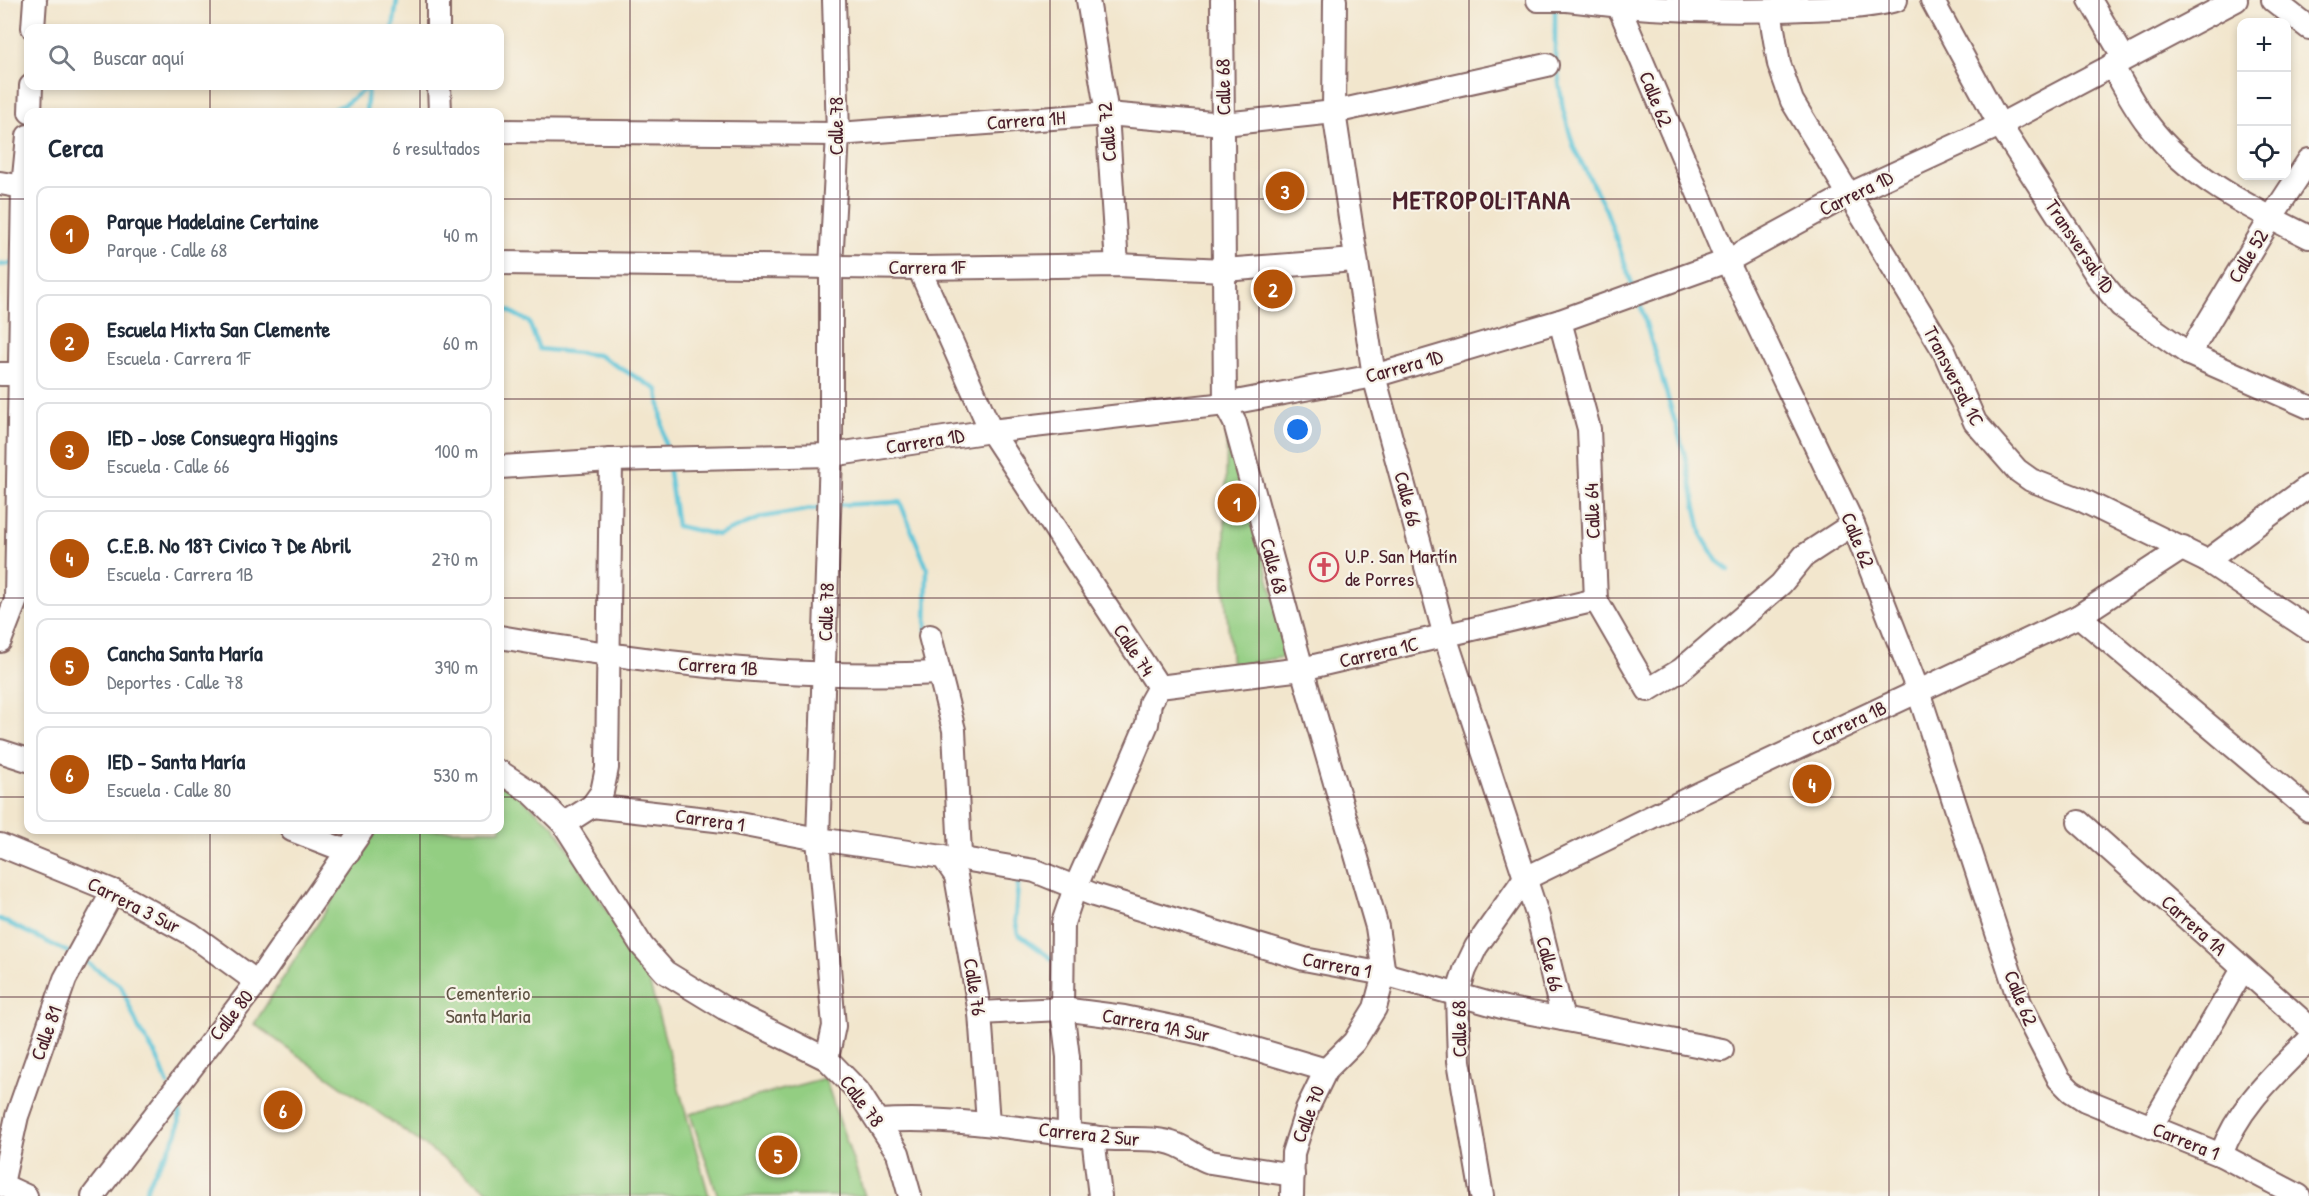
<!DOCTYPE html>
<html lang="es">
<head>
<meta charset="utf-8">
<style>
  body { margin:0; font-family:"Patrick Hand",sans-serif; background:#f2f2f3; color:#1f2937 }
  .controls { position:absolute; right:18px; top:18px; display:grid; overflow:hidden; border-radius:12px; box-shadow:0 3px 9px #0003 }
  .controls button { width:54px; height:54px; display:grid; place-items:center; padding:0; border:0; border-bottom:2px solid #e0e1e3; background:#fff; color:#1f2937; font:30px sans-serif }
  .you { position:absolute; left:1298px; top:430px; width:21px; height:21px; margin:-15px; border:4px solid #fff; border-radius:50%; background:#1a73e8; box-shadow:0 0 0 9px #1a73e833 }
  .badge { display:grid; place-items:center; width:39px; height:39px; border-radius:50%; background:#b45309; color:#fff; font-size:20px; font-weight:700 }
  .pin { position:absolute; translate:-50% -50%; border:3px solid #fff; box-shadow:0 2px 6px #0006 }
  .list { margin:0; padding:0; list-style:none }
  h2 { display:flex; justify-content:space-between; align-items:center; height:78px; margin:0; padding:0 24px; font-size:26px }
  h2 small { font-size:20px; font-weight:400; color:#747a83 }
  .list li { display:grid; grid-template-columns:39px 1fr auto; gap:18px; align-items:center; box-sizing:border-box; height:96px; margin:0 12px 12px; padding:0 12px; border:2px solid #e0e1e3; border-radius:12px }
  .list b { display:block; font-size:22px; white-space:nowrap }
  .list p { margin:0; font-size:20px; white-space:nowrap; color:#747a83 }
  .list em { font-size:20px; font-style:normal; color:#747a83 }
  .icon { flex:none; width:33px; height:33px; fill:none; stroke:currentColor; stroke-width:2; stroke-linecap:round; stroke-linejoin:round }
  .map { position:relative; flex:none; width:2309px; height:1196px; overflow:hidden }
  .search { position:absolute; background:#fff; box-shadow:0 3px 9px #0003; left:24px; top:24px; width:480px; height:66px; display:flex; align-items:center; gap:15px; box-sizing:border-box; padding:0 21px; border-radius:12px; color:#747a83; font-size:22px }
  .panel { position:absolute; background:#fff; box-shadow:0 3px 9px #0003; left:24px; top:108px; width:480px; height:726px; border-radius:12px }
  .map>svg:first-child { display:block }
  .green { fill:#93ce82; stroke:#6e7656; stroke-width:1.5 }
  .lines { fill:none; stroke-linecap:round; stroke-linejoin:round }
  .stream { stroke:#5cc4d8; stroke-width:4.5 }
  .minor-casing { stroke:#856564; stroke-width:26 }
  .minor { stroke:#fff; stroke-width:22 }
  .grid { fill:none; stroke:#4a1f2b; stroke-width:1.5; stroke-opacity:0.55 }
  .labels { text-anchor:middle; stroke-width:4.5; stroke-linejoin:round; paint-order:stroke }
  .street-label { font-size:20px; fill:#4a1f2b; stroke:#f7f3e8 }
  .poi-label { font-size:20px; fill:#4a1f2b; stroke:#f7f3e8; text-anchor:start }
  .park-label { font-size:20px; fill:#605445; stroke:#f7f3e8 }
  .district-label { font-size:26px; font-weight:bold; letter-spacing:1.5px; fill:#4a1f2b; stroke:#f7f3e8 }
</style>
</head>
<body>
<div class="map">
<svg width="2309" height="1196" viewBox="0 0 2309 1196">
  <rect width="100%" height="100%" fill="#f7f3e8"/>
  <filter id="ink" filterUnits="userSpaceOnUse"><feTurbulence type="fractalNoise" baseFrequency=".0167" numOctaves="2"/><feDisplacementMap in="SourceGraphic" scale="12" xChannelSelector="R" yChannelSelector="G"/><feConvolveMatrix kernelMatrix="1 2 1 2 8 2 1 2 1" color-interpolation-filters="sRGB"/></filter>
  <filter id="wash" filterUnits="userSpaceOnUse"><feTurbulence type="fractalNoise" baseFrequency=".008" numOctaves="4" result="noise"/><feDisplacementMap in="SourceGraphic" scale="24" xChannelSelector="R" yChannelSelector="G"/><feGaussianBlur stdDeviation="1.35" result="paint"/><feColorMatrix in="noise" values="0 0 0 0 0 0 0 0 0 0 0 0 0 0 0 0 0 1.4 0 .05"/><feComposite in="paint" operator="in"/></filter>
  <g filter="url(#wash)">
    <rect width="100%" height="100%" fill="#f2e6cd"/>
    <!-- green -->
    <g class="green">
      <path d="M 1227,427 L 1290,656 L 1232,666 L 1224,584 Z"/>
      <path d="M 500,780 L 555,827 L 647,974 L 709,1196 L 496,1196 L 254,1024 L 377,830 L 500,830 Z"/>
      <path d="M 825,1078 L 865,1196 L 718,1196 L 690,1114 Z"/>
    </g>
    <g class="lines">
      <!-- stream -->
      <g class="stream">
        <path d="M 1555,7 L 1555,53 L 1563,109 L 1574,148 L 1606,210 L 1633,287"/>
        <path d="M 393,28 L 397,0"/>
        <path d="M 328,112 L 345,104 L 369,86"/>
        <path d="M 366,112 L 368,89"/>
        <path d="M 0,265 L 15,263"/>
        <path d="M 1639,300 L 1685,456 L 1702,536 L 1717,561 L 1729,570"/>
        <path d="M 500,306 L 529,322 L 539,349 L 598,355 L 658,390 L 666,451"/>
        <path d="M 668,465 L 677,526 L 718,535 L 763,517 L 824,507"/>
        <path d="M 835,505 L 900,502 L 927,568 L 926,630"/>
        <path d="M 1019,874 L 1015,919 L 1018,934 L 1056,962"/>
        <path d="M 0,919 L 70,953"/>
        <path d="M 83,960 L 121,986 L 139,1029 L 157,1057 L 168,1085"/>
        <path d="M 145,1196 C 151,1162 192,1137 176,1101"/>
      </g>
    </g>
  </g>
  <g filter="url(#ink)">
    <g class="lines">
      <!-- minor casing -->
      <g class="minor-casing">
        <g id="minor">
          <path d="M 438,0 L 438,28"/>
          <path d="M 1088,0 L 1107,114 L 1117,265"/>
          <path d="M 1222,0 L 1225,404 L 1235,423 L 1302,669 L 1377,927 L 1384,974 L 1375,1008 L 1354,1042 L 1326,1070 L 1307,1109 L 1293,1153 L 1292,1196"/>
          <path d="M 1335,0 L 1334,112 L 1374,376 L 1445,636 L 1538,917 L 1563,1019"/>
          <path d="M 1538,0 L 1568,0"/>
          <path d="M 1567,0 C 1646,10 1726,13 1805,9 C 1835,8 1867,8 1896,0"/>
          <path d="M 1616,0 L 1727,261 L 1853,524 L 1918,691 L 2020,1003 L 2059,1079 L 2071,1091 L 2085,1100 L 2221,1155 L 2299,1196"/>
          <path d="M 1932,0 L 2000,125 L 2100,280 L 2121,306 L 2189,354 L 2309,407"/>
          <path d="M 2090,0 L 2124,58"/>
          <path d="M 2273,0 L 2309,28"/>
          <path d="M 1770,11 L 1779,64 L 1792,101 L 1944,351 L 1975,422 L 2017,470 L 2031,480 L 2082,500 L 2207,561 L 2309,629"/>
          <path d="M 33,28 L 35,0"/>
          <path d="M 2112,65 C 2123,85 2134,106 2148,124 C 2188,178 2251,208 2309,237"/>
          <path d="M 439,86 L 440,112"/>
          <path d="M 30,112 L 31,86"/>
          <path d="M 500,131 L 838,134 L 1107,114 L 1224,124 L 1334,112 L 1547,65"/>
          <path d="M 0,183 L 23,187"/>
          <path d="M 500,263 L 919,268 L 1117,265 L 1224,270 L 1355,260"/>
          <path d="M 919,268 L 991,431 L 1159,687"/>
          <path d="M 1560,321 L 1589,429 L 1596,600 L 1648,690 L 1681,670 L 1781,584 L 1804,556 L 1853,524"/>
          <path d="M 2189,354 L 2271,218 L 2309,160"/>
          <path d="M 0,374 L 28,374"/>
          <path d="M 500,467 L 611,460 L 831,455 L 991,431 L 1225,404 L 1374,376 L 1560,321 L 1727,261 L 1848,195 L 2000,125 L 2236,0"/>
          <path d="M 2207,561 L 2309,486"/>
          <path d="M 2079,616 L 2309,810"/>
          <path d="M 930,636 L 954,730 L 960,855 L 969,860 L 1035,871 L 1094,895 L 1304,959 L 1384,974 L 1505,1008 L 1722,1050"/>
          <path d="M 500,637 C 644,662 791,680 939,673"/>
          <path d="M 0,641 L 16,600 L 23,187 L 28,136"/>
          <path d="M 1159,687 L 1302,669 L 1596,600"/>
          <path d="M 0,751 L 28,760"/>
          <path d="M 500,772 L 532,793 L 564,824 L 642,946 L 665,972 L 724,1008 L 827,1059 L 858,1091 L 898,1153 L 910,1196"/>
          <path d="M 592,806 L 602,792 L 607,768 L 611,460"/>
          <path d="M 2079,822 L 2309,1027"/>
          <path d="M 564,824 L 592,806 L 724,821 L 818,839 L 943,857 L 956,876 L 980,1013 L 988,1123"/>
          <path d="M 292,830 L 349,852"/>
          <path d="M 0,845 L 113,891 L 191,934 L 257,982"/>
          <path d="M 980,1013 L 1062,1009 L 1124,1017 L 1202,1033 L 1326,1070"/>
          <path d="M 827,1059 L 834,1026 L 818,839 L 831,455 L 831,266 L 838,134 L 834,0"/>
          <path d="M 879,1121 C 954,1116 1025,1130 1100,1138 C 1125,1141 1153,1135 1177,1145 C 1189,1150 1198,1158 1210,1162 L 1293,1175"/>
          <path d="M 2151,1127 L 2243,969"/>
          <path d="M 1069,1133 L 1068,1057 L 1062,1009 L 1063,923 L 1075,888 L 1127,771 L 1147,724 L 1150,703 L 1159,687"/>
          <path d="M 1093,1137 L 1100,1196"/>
          <path d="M 2221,1155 C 2238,1107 2274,1075 2309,1040"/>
          <path d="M 0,1184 L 26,1196"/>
          <path d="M 2,1184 L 17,1116 L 65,979 L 113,891"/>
          <path d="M 93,1196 L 257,982 L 362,830"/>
          <path d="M 1482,1196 L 1459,1061 L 1457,995 L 1465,970 L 1476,947 L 1524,879 L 1686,800 L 2079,616 L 2183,548"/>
        </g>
      </g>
      <!-- minor -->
      <use href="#minor" class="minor"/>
    </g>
  </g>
  <!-- grid -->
  <path class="grid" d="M 210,0 L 210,28M 420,0 L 420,28M 630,0 L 630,1196M 840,0 L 840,1196M 1050,0 L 1050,1196M 1259,0 L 1259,1196M 1469,0 L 1469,1196M 1679,0 L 1679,1196M 1889,0 L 1889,1196M 2099,0 L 2099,1196M 210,86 L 210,112M 420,86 L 420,112M 0,199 L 28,199M 500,199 L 2309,199M 0,399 L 28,399M 500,399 L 2309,399M 0,598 L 28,598M 500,598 L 2309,598M 0,797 L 28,797M 500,797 L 2309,797M 210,830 L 210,1196M 420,830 L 420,1196M 0,997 L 2309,997"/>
  <!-- icons -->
  <defs>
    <g id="church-ring" transform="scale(1.5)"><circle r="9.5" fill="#f7f3e8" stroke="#d1495b" stroke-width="1.5"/><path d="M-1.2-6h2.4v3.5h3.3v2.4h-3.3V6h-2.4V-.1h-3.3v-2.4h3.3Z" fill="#d1495b"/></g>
  </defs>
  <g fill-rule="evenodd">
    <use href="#church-ring" x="1324" y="567"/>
  </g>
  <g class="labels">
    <!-- street labels -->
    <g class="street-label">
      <text transform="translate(1223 87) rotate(-91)" y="7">Calle 68</text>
      <text transform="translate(1656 99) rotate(68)" y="7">Calle 62</text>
      <text transform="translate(1026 120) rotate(-4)" y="7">Carrera 1H</text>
      <text transform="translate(836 126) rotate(-90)" y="7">Calle 78</text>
      <text transform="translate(1107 132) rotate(-95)" y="7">Calle 72</text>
      <text transform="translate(1856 193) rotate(-26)" y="7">Carrera 1D</text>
      <text transform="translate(2080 246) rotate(56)" y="7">Transversal 1D</text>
      <text transform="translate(2248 256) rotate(-59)" y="7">Calle 52</text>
      <text x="927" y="274">Carrera 1F</text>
      <text transform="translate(1404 366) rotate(-15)" y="7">Carrera 1D</text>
      <text transform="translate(1954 376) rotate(63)" y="7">Transversal 1C</text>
      <text transform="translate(925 441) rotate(-9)" y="7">Carrera 1D</text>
      <text transform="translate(1408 499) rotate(75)" y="7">Calle 66</text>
      <text transform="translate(1592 511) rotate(-92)" y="7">Calle 64</text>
      <text transform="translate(1858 540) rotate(68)" y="7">Calle 62</text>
      <text transform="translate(1274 566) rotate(75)" y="7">Calle 68</text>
      <text transform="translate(826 612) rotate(-88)" y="7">Calle 78</text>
      <text transform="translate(1134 650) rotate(57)" y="7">Calle 74</text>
      <text transform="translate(1379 652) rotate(-13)" y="7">Carrera 1C</text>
      <text transform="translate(718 666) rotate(4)" y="7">Carrera 1B</text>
      <text transform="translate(1849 723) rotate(-25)" y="7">Carrera 1B</text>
      <text transform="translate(710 820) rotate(8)" y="7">Carrera 1</text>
      <text transform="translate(134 905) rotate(27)" y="7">Carrera 3 Sur</text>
      <text transform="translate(2194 925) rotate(42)" y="7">Carrera 1A</text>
      <text transform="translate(1550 964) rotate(75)" y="7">Calle 66</text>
      <text transform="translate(1337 965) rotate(11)" y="7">Carrera 1</text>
      <text transform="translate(975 987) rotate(81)" y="7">Calle 76</text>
      <text transform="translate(2021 998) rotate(68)" y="7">Calle 62</text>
      <text transform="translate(231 1015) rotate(-52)" y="7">Calle 80</text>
      <text transform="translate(1156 1025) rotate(11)" y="7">Carrera 1A Sur</text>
      <text transform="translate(1459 1029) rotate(-91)" y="7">Calle 68</text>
      <text transform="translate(46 1033) rotate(-70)" y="7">Calle 81</text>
      <text transform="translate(862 1101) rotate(53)" y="7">Calle 78</text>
      <text transform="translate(1308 1114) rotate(-69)" y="7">Calle 70</text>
      <text transform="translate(1089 1134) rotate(6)" y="7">Carrera 2 Sur</text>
      <text transform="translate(2186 1141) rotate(22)" y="7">Carrera 1</text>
    </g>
    <!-- poi labels -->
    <g class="poi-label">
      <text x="1345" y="563">U.P. San Martín<tspan x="1345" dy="23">de Porres</tspan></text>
    </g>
    <!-- park labels -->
    <g class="park-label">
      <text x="488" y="1000">Cementerio<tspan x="488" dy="23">Santa Maria</tspan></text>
    </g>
    <!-- district labels -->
    <g class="district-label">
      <text x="1482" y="209">METROPOLITANA</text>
    </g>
  </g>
</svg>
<div class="controls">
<button>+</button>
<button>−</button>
<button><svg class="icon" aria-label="locate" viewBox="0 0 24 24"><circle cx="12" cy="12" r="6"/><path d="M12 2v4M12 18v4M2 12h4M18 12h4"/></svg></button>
</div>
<div class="you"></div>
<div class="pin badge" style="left:1237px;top:503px">1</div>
<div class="pin badge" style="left:1273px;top:289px">2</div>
<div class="pin badge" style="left:1285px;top:191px">3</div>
<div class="pin badge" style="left:1812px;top:784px">4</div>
<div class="pin badge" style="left:778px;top:1155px">5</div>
<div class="pin badge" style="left:283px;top:1110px">6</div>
<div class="search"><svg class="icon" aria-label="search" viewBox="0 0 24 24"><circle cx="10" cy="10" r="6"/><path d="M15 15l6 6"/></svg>Buscar aquí</div>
<section class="panel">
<h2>Cerca<small>6 resultados</small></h2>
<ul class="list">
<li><span class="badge">1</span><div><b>Parque Madelaine Certaine</b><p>Parque · Calle 68</p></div><em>40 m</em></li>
<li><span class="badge">2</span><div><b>Escuela Mixta San Clemente</b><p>Escuela · Carrera 1F</p></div><em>60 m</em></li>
<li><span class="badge">3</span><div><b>IED - Jose Consuegra Higgins</b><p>Escuela · Calle 66</p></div><em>100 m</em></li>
<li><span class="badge">4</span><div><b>C.E.B. No 187 Civico 7 De Abril</b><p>Escuela · Carrera 1B</p></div><em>270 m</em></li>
<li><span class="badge">5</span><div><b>Cancha Santa María</b><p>Deportes · Calle 78</p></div><em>390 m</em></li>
<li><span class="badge">6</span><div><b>IED - Santa María</b><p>Escuela · Calle 80</p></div><em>530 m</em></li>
</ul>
</section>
</div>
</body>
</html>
